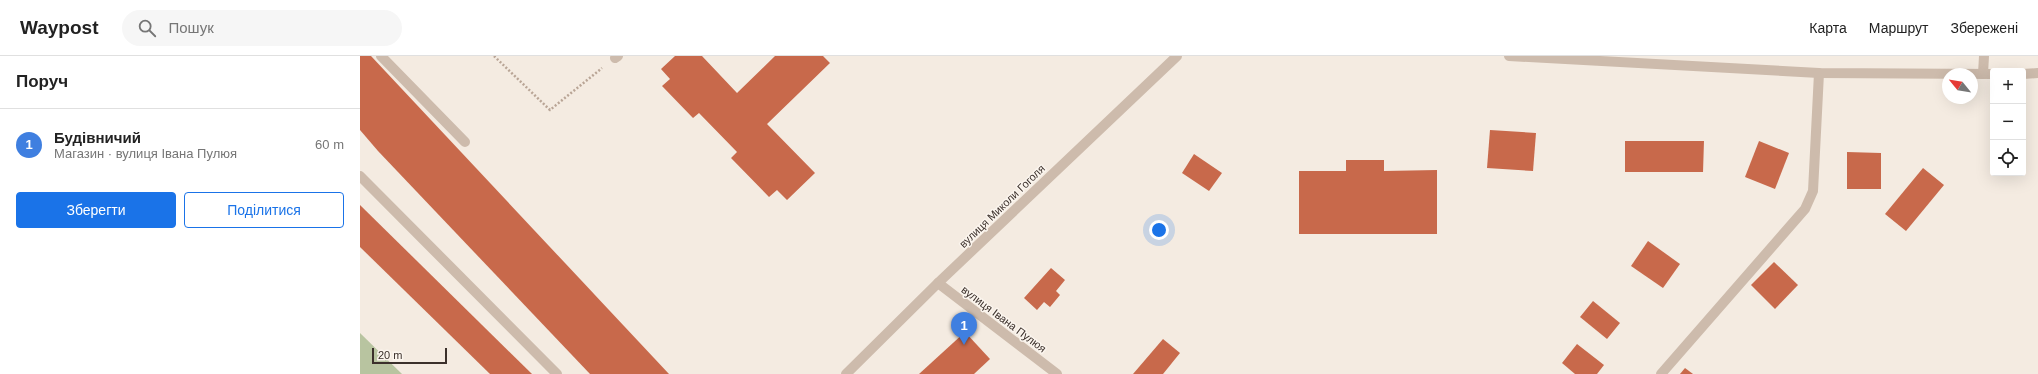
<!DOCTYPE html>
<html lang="uk">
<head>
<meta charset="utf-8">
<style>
  body { margin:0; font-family:Helvetica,sans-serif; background:#f6f6f6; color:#222 }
  .controls { position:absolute; right:12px; top:12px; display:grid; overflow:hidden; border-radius:4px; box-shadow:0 4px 16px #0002 }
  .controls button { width:36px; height:36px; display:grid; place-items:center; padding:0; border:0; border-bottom:1px solid #e0e0e0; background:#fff; color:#222; font:20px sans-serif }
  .compass { position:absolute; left:1582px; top:12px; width:36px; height:36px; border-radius:50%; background:#fff; box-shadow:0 4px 16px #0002; rotate:300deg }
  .scale { position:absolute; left:12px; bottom:10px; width:75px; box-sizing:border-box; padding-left:4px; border:2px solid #3b302b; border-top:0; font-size:11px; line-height:14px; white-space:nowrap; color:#3b302b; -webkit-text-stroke:3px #fbf5ee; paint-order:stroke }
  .you { position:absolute; left:799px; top:174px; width:14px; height:14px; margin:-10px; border:3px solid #fff; border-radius:50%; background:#1a73e8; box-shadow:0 0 0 6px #1a73e833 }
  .badge { display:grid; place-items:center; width:26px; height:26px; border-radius:50%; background:#1a73e8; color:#fff; font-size:13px; font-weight:700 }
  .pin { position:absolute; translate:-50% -33px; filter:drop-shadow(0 1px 2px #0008) }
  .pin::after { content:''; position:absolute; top:21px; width:14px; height:12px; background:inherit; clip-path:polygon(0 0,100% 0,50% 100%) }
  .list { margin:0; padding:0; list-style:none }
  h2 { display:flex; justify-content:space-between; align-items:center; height:52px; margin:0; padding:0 16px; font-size:17px }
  h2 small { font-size:13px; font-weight:400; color:#767676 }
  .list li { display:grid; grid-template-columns:26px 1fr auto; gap:12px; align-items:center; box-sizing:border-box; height:72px; padding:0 16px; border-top:1px solid #e0e0e0 }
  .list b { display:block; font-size:15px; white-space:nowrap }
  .list p { margin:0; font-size:13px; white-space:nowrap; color:#767676 }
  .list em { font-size:13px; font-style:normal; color:#767676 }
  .actions { display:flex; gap:8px; padding:12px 16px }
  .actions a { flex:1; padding:9px 0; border:1px solid #1a73e8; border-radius:4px; text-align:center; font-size:14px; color:#1a73e8 }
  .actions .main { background:#1a73e8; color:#fff }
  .icon { flex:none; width:22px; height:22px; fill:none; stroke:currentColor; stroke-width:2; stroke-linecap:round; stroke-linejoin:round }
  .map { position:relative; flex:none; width:1678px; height:318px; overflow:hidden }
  header { display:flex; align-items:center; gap:24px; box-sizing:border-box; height:56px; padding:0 20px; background:#fff; border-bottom:1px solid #e0e0e0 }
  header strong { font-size:19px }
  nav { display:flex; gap:22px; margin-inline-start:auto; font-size:14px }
  .search { width:280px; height:36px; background:#f6f6f6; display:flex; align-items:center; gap:10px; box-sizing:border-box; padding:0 14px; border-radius:22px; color:#767676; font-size:15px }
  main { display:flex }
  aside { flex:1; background:#fff }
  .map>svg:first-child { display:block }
  .green { fill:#b8c4a0 }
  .building { fill:#c8694b }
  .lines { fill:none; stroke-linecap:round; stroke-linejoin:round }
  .path { stroke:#b9a596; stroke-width:2.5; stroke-dasharray:2 2; stroke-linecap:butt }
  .service { stroke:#cdbbac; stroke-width:10 }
  .minor { stroke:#cdbbac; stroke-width:10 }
  .labels { text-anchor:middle; stroke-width:3; stroke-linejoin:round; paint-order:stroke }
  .street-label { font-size:11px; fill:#3b302b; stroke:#fbf5ee }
</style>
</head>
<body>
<header>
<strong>Waypost</strong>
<div class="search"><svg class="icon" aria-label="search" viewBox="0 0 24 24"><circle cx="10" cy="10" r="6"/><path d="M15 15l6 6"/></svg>Пошук</div>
<nav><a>Карта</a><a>Маршрут</a><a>Збережені</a></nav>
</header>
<main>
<aside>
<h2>Поруч<small></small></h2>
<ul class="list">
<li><span class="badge" style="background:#3f7fe0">1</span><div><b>Будівничий</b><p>Магазин · вулиця Івана Пулюя</p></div><em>60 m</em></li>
</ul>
<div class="actions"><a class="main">Зберегти</a><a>Поділитися</a></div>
</aside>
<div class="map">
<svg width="1678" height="318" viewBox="0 0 1678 318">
  <rect width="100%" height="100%" fill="#f4ebe1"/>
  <!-- green -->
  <path class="green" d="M 0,277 L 42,318 L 0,318 Z"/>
  <!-- building -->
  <g class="building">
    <path d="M 0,0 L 11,0 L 309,318 L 230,318 L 18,95 L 0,74 Z"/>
    <path d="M 315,0 L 342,0 L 377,37 L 415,0 L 463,0 L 470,7 L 407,68 L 455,117 L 427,144 L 417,134 L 409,141 L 371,102 L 377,96 L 339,57 L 333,62 L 302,30 L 310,23 L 301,13 Z"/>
    <path d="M 1130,74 L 1176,77 L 1173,115 L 1127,112 Z"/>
    <path d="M 1265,85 L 1344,85 L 1343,116 L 1265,116 Z"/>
    <path d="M 1399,85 L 1429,97 L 1415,133 L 1385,121 Z"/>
    <path d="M 1487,96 L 1521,97 L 1521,133 L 1487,133 Z"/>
    <path d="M 834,98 L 862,117 L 849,135 L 822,117 Z"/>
    <path d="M 986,104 L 1024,104 L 1024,115 L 1077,114 L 1077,178 L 939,178 L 939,115 L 986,115 Z"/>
    <path d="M 1563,112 L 1584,129 L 1546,175 L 1525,158 Z"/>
    <path d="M 0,149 L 172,318 L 130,318 L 0,191 Z"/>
    <path d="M 1288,185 L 1320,208 L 1303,232 L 1271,210 Z"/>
    <path d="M 1414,206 L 1438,229 L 1415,253 L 1391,229 Z"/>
    <path d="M 691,212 L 705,224 L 696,235 L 700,239 L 690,251 L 684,246 L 677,254 L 664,242 Z"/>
    <path d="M 1233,245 L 1260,267 L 1247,283 L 1220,261 Z"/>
    <path d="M 605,276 L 630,303 L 614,318 L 559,318 Z"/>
    <path d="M 803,283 L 820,297 L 803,318 L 773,318 Z"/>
    <path d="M 1217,288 L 1244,309 L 1237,318 L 1215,318 L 1202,307 Z"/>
    <path d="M 1325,312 L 1333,318 L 1320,318 Z"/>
  </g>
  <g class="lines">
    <!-- path -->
    <path class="path" d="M 134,0 L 190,54 L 242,12"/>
    <!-- service -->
    <g class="service">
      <path d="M 21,0 L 105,86"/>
      <path d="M 0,120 L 197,318"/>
      <path d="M 1301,318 L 1445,153 L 1453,135 L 1459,17"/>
    </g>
    <!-- minor -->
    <g class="minor">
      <path d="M 1149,0 L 1459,17 L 1633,18"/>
      <path d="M 255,2 L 258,0"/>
      <path d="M 1623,18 L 1624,0"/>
      <path d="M 1663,18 L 1678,17"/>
      <path d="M 578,227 L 697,318"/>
      <path d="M 486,318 L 578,227 L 817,0"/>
    </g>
  </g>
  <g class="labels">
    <!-- street labels -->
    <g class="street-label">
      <text transform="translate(642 150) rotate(-44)" y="4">вулиця Миколи Гоголя</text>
      <text transform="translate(644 263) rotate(37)" y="4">вулиця Івана Пулюя</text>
    </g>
  </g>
</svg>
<div class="controls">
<button>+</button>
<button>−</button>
<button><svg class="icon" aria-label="locate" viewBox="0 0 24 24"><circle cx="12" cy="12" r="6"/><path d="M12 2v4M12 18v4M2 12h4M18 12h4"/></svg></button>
</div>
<svg class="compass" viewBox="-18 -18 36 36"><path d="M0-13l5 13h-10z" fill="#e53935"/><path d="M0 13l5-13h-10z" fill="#767676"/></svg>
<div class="scale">20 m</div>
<div class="you"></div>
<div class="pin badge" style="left:604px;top:289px;background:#3f7fe0">1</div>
</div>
</main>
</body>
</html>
